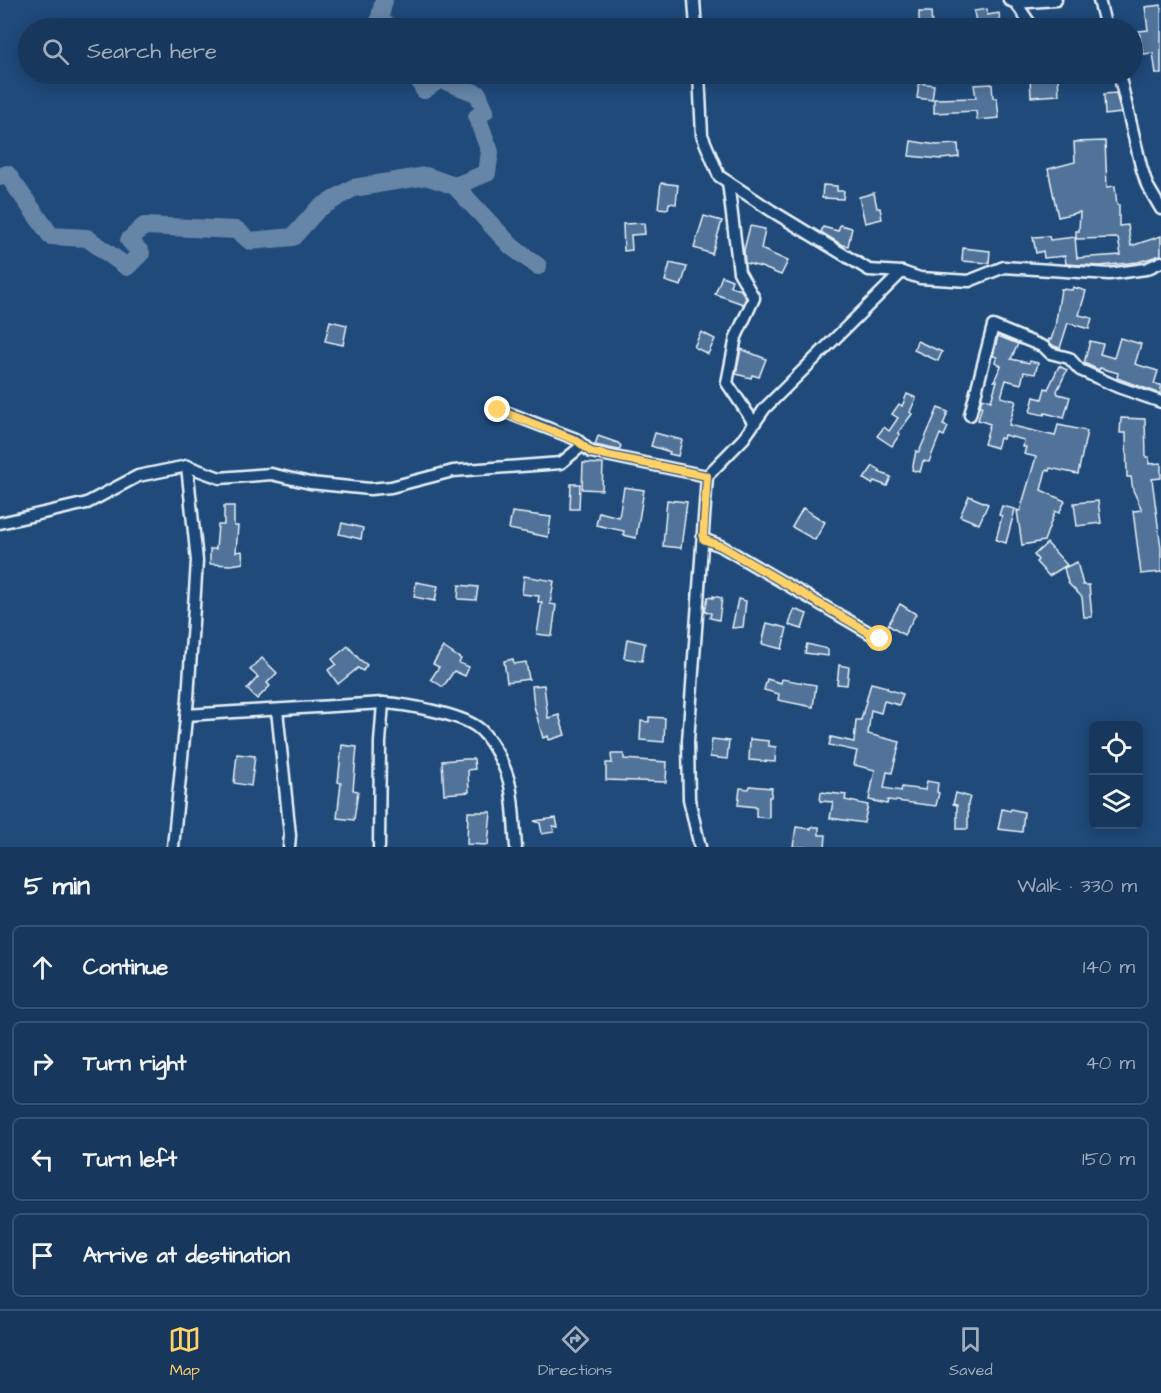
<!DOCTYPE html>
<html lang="en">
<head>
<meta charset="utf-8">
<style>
  body { margin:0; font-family:"Architects Daughter",sans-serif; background:#203f62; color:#f1f3f6 }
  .controls { position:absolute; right:18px; bottom:18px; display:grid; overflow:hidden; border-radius:9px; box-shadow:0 3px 15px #0003 }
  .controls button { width:54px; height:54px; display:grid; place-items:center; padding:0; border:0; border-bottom:2px solid #365272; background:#17385c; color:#f1f3f6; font:30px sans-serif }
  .stop { position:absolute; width:18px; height:18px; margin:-14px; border:4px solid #ffd166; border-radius:50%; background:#fff }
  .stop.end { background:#ffd166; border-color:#fff; box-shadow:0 2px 6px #0008 }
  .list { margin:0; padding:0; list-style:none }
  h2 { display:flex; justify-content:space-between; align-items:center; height:78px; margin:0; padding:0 24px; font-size:26px }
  h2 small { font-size:20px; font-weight:400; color:#9eacbb }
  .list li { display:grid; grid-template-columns:39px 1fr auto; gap:18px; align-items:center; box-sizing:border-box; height:84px; margin:0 12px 12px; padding:0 12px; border:2px solid #365272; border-radius:9px }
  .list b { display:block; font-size:22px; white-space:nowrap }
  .list em { font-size:20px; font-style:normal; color:#9eacbb }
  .icon { flex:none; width:33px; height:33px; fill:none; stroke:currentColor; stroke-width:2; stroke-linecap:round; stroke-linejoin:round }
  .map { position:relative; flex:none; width:1161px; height:847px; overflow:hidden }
  .search { position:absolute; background:#17385c; box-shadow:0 3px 15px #0003; left:18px; right:18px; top:18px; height:66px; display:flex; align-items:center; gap:15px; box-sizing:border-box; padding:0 21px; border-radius:33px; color:#9eacbb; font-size:22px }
  .sheet { height:462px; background:#17385c }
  nav { display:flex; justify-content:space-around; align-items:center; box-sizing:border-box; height:84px; border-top:2px solid #365272; background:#17385c; font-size:16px; color:#9eacbb }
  nav a { display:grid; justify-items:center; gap:3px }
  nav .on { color:#ffd166 }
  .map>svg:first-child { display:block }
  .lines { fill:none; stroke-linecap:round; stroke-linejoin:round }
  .river { stroke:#6685a7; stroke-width:18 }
  .building { fill:#517399; stroke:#e8f1f8; stroke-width:1.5 }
  .street-casing { stroke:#e8f1f8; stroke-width:15 }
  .street { stroke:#1f4a7a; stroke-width:10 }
  .route { stroke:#ffd166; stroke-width:8 }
</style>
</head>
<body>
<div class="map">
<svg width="1161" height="847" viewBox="0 0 1161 847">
  <rect width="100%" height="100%" fill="#1f4a7a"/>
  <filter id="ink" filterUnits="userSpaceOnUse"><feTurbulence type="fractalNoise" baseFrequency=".0167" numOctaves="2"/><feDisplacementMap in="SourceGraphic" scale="12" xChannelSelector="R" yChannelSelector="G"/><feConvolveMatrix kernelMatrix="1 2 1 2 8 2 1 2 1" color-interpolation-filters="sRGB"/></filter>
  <g filter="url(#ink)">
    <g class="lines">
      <!-- river -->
      <g class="river">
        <path d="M 384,0 L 379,21 L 393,28"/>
        <path d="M 414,74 L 418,77 L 424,90 L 440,79 L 478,94 L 485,111 L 477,117 L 490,152 L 487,173 L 455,186"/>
        <path d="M 0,177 L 7,174 L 51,236 L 87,238 L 127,267 L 141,253 L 129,240 L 144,226 L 237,230 L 250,241 L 293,237 L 318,209 L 353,188 L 426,176 L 455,186 L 512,247 L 538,266"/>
      </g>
    </g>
    <!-- building -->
    <g class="building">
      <path d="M 1161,5 L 1161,74 L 1156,74 L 1153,53 L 1143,54 L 1139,31 L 1148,30 L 1145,7 Z"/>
      <path d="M 987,9 L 987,15 L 999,13 L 1001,28 L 977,28 L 974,11 Z"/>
      <path d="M 919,12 L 931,12 L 932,28 L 919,28 Z"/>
      <path d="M 1058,76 L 1059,95 L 1031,97 L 1030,77 Z"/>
      <path d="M 919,83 L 934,85 L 932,100 L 917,98 Z"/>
      <path d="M 992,84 L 993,98 L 997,98 L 999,118 L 977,120 L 976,111 L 934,113 L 934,99 L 976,98 L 974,85 Z"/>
      <path d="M 1116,93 L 1121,113 L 1105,115 L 1104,94 Z"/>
      <path d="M 911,141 L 937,145 L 958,144 L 959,157 L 941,159 L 909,156 Z"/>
      <path d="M 1105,141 L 1107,187 L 1115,186 L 1117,205 L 1119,205 L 1119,226 L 1128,225 L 1131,246 L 1161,236 L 1161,255 L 1138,262 L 1100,266 L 1066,264 L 1065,256 L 1044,258 L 1043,251 L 1036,253 L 1033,237 L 1049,236 L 1050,240 L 1075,237 L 1077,258 L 1121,255 L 1118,238 L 1076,239 L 1076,231 L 1079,231 L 1080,212 L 1058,217 L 1048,169 L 1075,162 L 1074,142 Z"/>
      <path d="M 661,183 L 678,185 L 676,204 L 669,203 L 668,209 L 658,208 Z"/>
      <path d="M 823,185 L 837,186 L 837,191 L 844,191 L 843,199 L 822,198 Z"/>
      <path d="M 874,193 L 877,208 L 880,208 L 882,219 L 865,223 L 859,197 Z"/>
      <path d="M 704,216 L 722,221 L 712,254 L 694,248 Z"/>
      <path d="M 644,223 L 645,234 L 631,235 L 632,250 L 624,251 L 623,224 Z"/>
      <path d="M 840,225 L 852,228 L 848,246 L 842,245 L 821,232 L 823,227 L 838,231 Z"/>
      <path d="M 750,226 L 765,229 L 761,249 L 788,261 L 781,275 L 761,267 L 745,263 L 744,250 Z"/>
      <path d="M 963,248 L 990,251 L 989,263 L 962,261 Z"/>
      <path d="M 670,263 L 687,267 L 681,286 L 665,281 Z"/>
      <path d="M 722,276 L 732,280 L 730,286 L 741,290 L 746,298 L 743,304 L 715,294 Z"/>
      <path d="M 1073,287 L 1086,291 L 1079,315 L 1092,318 L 1089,329 L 1068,323 L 1060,348 L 1054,346 L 1048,341 L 1049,339 L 1051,340 L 1055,327 L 1061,289 L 1072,290 Z"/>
      <path d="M 330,321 L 347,325 L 343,345 L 325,341 Z"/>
      <path d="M 701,332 L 715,339 L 708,354 L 694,347 Z"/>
      <path d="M 998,336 L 1018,344 L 1011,359 L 1029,363 L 1030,361 L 1038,363 L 1035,374 L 1024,372 L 1021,384 L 1006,380 L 1001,397 L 1016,401 L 1009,425 L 1055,436 L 1058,425 L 1087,431 L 1078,474 L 1050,468 L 1049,471 L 1046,470 L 1041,490 L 1065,501 L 1059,513 L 1055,511 L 1044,541 L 1022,545 L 1017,510 L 1020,511 L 1036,457 L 1024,454 L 1026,447 L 1023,447 L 1024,440 L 1004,435 L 1003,439 L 1000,438 L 997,448 L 984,444 L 990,424 L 978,420 L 982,406 L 980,406 L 982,398 L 991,401 L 997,381 L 994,381 L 1001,366 L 995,362 L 997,357 L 993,356 Z"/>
      <path d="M 1120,338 L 1141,344 L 1135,364 L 1158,371 L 1154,384 L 1161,385 L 1161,394 L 1117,378 L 1118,373 L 1100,368 L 1099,370 L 1084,363 L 1090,341 L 1103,344 L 1100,354 L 1114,358 Z"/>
      <path d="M 917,341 L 942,352 L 938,361 L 914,350 Z"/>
      <path d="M 741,349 L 766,359 L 759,377 L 752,375 L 751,378 L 736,374 Z"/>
      <path d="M 1059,366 L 1067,370 L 1057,391 L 1058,394 L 1070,397 L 1064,418 L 1045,413 L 1044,415 L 1030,412 L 1034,397 L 1042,399 L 1045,388 L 1048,389 Z"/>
      <path d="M 907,394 L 916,398 L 910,412 L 912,414 L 898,433 L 900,434 L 892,446 L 877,436 L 884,427 L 889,431 L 898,418 L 892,414 L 899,404 L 902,406 Z"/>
      <path d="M 938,408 L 948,412 L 943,425 L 948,427 L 944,436 L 940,434 L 929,462 L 923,461 L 920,472 L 912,470 L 916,451 L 919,452 Z"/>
      <path d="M 1121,418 L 1145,419 L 1146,457 L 1149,457 L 1149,464 L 1161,463 L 1161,478 L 1152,479 L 1161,548 L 1161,572 L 1141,574 L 1133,511 L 1142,510 L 1133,490 L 1131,477 L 1127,477 L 1126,433 L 1120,433 Z"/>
      <path d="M 655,433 L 682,440 L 678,456 L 669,454 L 670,452 L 651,446 Z"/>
      <path d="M 598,436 L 618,443 L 621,446 L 619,450 L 595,445 Z"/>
      <path d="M 583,463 L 603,464 L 602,490 L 582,489 Z"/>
      <path d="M 873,466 L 880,470 L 879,472 L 891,477 L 887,486 L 874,481 L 872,484 L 864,479 Z"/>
      <path d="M 571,484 L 580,484 L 579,509 L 570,509 Z"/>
      <path d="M 624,487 L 644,490 L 636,538 L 623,535 L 624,531 L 596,525 L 599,512 L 619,517 Z"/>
      <path d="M 969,496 L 988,504 L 979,524 L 960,516 Z"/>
      <path d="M 667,500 L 687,502 L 681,548 L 663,546 Z"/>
      <path d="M 1098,501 L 1101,523 L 1077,526 L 1074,503 Z"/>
      <path d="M 224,506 L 234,506 L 234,526 L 238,526 L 236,552 L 242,551 L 243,563 L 231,565 L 210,564 L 210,549 L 216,549 L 218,525 L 224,525 Z"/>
      <path d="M 1002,506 L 1015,509 L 1006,543 L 996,540 L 1002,516 L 999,515 Z"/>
      <path d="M 803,508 L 825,522 L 815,540 L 792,527 Z"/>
      <path d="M 512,512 L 551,517 L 548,537 L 509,529 Z"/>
      <path d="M 342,523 L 363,528 L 361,539 L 339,534 Z"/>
      <path d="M 1047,543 L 1067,565 L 1049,576 L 1036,562 L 1038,560 L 1034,555 Z"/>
      <path d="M 1077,562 L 1083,585 L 1089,585 L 1092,617 L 1084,617 L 1082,597 L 1068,583 L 1064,568 Z"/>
      <path d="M 524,576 L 554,581 L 550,604 L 556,605 L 552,636 L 537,634 L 542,602 L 538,602 L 539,596 L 522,594 Z"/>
      <path d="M 416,582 L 438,586 L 435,601 L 414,597 Z"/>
      <path d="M 459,585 L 478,587 L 476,600 L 458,599 Z"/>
      <path d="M 713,596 L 722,598 L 719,620 L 710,618 L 711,613 L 705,612 L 708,597 L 713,598 Z"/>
      <path d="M 738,599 L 746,601 L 743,627 L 732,628 Z"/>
      <path d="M 900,604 L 916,614 L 904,635 L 888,625 Z"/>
      <path d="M 794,609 L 807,614 L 802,629 L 789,625 Z"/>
      <path d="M 767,623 L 787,628 L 782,649 L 762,644 Z"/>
      <path d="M 627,639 L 645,643 L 642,661 L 624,658 Z"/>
      <path d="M 807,644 L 828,649 L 828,656 L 805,653 Z"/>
      <path d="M 348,646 L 359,659 L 367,665 L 363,671 L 358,668 L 338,684 L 328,670 L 336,664 L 332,659 Z"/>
      <path d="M 443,647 L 461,659 L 459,663 L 469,667 L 465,676 L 454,671 L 443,687 L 431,679 L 439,667 L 433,664 Z"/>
      <path d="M 262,658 L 277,673 L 267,683 L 270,686 L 257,699 L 247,689 L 258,677 L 250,670 Z"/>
      <path d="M 513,659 L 514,664 L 526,662 L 529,679 L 507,682 L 504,661 Z"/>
      <path d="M 839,665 L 849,667 L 847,685 L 837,684 Z"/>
      <path d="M 767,679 L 781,683 L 782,679 L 816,685 L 813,707 L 778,700 L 779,694 L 764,690 Z"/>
      <path d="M 871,683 L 887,687 L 887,689 L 903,694 L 899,705 L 884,701 L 881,713 L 871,710 L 868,734 L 900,742 L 892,773 L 887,772 L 884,788 L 901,791 L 902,787 L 925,790 L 927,781 L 938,783 L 937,792 L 939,793 L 936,806 L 888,800 L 887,804 L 869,800 L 875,770 L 854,765 L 857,751 L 829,745 L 831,737 L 854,742 L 856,720 L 861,720 Z"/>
      <path d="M 544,685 L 548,718 L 559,715 L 565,735 L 549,740 L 548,736 L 543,738 L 534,706 L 532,686 Z"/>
      <path d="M 649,717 L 665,718 L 664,742 L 640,740 L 641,721 L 649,722 Z"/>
      <path d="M 712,739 L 729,741 L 727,759 L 710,757 Z"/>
      <path d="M 750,739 L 769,741 L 769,746 L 776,747 L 775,762 L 749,760 Z"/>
      <path d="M 342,745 L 357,747 L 353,790 L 358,791 L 354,820 L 337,818 L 341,783 L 338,782 Z"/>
      <path d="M 237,754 L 255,756 L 251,786 L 234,783 Z"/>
      <path d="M 611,754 L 624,754 L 624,759 L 667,762 L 666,782 L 606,780 L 606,763 L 612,763 Z"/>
      <path d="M 465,759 L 474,759 L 475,769 L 468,770 L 469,792 L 444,794 L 442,761 Z"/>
      <path d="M 750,786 L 772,788 L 771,797 L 769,797 L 769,818 L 756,817 L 756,807 L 738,805 L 740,788 L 749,789 Z"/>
      <path d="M 821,792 L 846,795 L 845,800 L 868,805 L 864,823 L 830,818 L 833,802 L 820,801 Z"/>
      <path d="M 956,793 L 970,797 L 968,804 L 968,829 L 957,829 L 957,805 L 953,804 Z"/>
      <path d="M 1002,809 L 1010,811 L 1011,809 L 1024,812 L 1022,832 L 998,829 Z"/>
      <path d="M 468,812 L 491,812 L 488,845 L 467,844 Z"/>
      <path d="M 556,818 L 558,827 L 553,826 L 554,832 L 542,834 L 540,823 L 534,821 Z"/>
      <path d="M 796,827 L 811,829 L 811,827 L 819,827 L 819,835 L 826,835 L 825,847 L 793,847 Z"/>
    </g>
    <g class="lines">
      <!-- street casing -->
      <g class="street-casing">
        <g id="street">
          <path d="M 694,0 L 696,28"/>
          <path d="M 1009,0 L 1016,3 L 1033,28"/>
          <path d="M 1099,0 L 1106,28"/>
          <path d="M 1016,3 L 1056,0"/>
          <path d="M 699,74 L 702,135 L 719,176 L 772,211 L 869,270 L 902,272 L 920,278 L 969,281 L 1004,267 L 1109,274 L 1146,269 L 1161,262"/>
          <path d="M 1119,74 L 1141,166 L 1147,185 L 1161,209"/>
          <path d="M 728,182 L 739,272 L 754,298 L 736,337 L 727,383 L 754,423"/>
          <path d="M 498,409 L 576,439 L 591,452 L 707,476"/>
          <path d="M 970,415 L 993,326 L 1044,347 L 1050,353 L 1069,358 L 1080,370 L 1118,387 L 1161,402"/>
          <path d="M 0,523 L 87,503 L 138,476 L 187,466 L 220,478 L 271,474 L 310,483 L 370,489 L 391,487 L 453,471 L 561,463 L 583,445"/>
          <path d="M 703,539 L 721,546 L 880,639"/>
          <path d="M 277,710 L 290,835 L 289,847"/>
          <path d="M 186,715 L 383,703 C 406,704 459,714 477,727 C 489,735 504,764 508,778 C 514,795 514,828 516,847"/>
          <path d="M 173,847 L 188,698 L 197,561 L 187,466"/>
          <path d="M 379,847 L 380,742 L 383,703"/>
          <path d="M 700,847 L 689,799 L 688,741 L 707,476 L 744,438 L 765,408 L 902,272"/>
        </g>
      </g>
      <!-- street -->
      <use href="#street" class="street"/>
    </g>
  </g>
  <g class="lines" filter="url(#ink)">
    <!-- route -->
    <path class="route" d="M 498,410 L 576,440 L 591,452 L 707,476 L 703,539 L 721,546 L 880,639"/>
  </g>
</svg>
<div class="controls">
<button><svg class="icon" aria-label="locate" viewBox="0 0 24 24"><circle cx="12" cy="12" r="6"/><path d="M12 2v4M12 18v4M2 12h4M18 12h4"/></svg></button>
<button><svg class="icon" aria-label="layers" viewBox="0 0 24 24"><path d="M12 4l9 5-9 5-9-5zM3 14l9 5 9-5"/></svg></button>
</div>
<div class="stop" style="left:880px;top:639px"></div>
<div class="stop end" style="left:498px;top:410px"></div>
<div class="search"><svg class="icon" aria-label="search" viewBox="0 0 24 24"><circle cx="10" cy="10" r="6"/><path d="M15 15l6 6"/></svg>Search here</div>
</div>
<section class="sheet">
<h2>5 min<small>Walk · 330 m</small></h2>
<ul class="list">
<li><svg class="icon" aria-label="ahead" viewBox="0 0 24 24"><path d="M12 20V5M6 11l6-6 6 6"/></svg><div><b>Continue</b></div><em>140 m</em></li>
<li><svg class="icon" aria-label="right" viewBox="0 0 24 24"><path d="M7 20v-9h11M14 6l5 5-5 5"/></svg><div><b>Turn right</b></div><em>40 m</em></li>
<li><svg class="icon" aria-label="left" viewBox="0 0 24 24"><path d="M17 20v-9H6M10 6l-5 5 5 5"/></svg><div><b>Turn left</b></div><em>150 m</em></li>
<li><svg class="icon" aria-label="arrive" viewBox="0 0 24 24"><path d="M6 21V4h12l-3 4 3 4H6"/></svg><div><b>Arrive at destination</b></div></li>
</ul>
</section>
<nav>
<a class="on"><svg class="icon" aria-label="map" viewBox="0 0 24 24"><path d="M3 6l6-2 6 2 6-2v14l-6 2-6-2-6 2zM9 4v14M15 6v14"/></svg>Map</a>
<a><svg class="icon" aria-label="directions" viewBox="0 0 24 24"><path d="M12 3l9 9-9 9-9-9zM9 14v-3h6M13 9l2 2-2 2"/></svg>Directions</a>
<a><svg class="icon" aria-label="saved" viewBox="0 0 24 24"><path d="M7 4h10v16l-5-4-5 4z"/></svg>Saved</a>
</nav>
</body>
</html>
